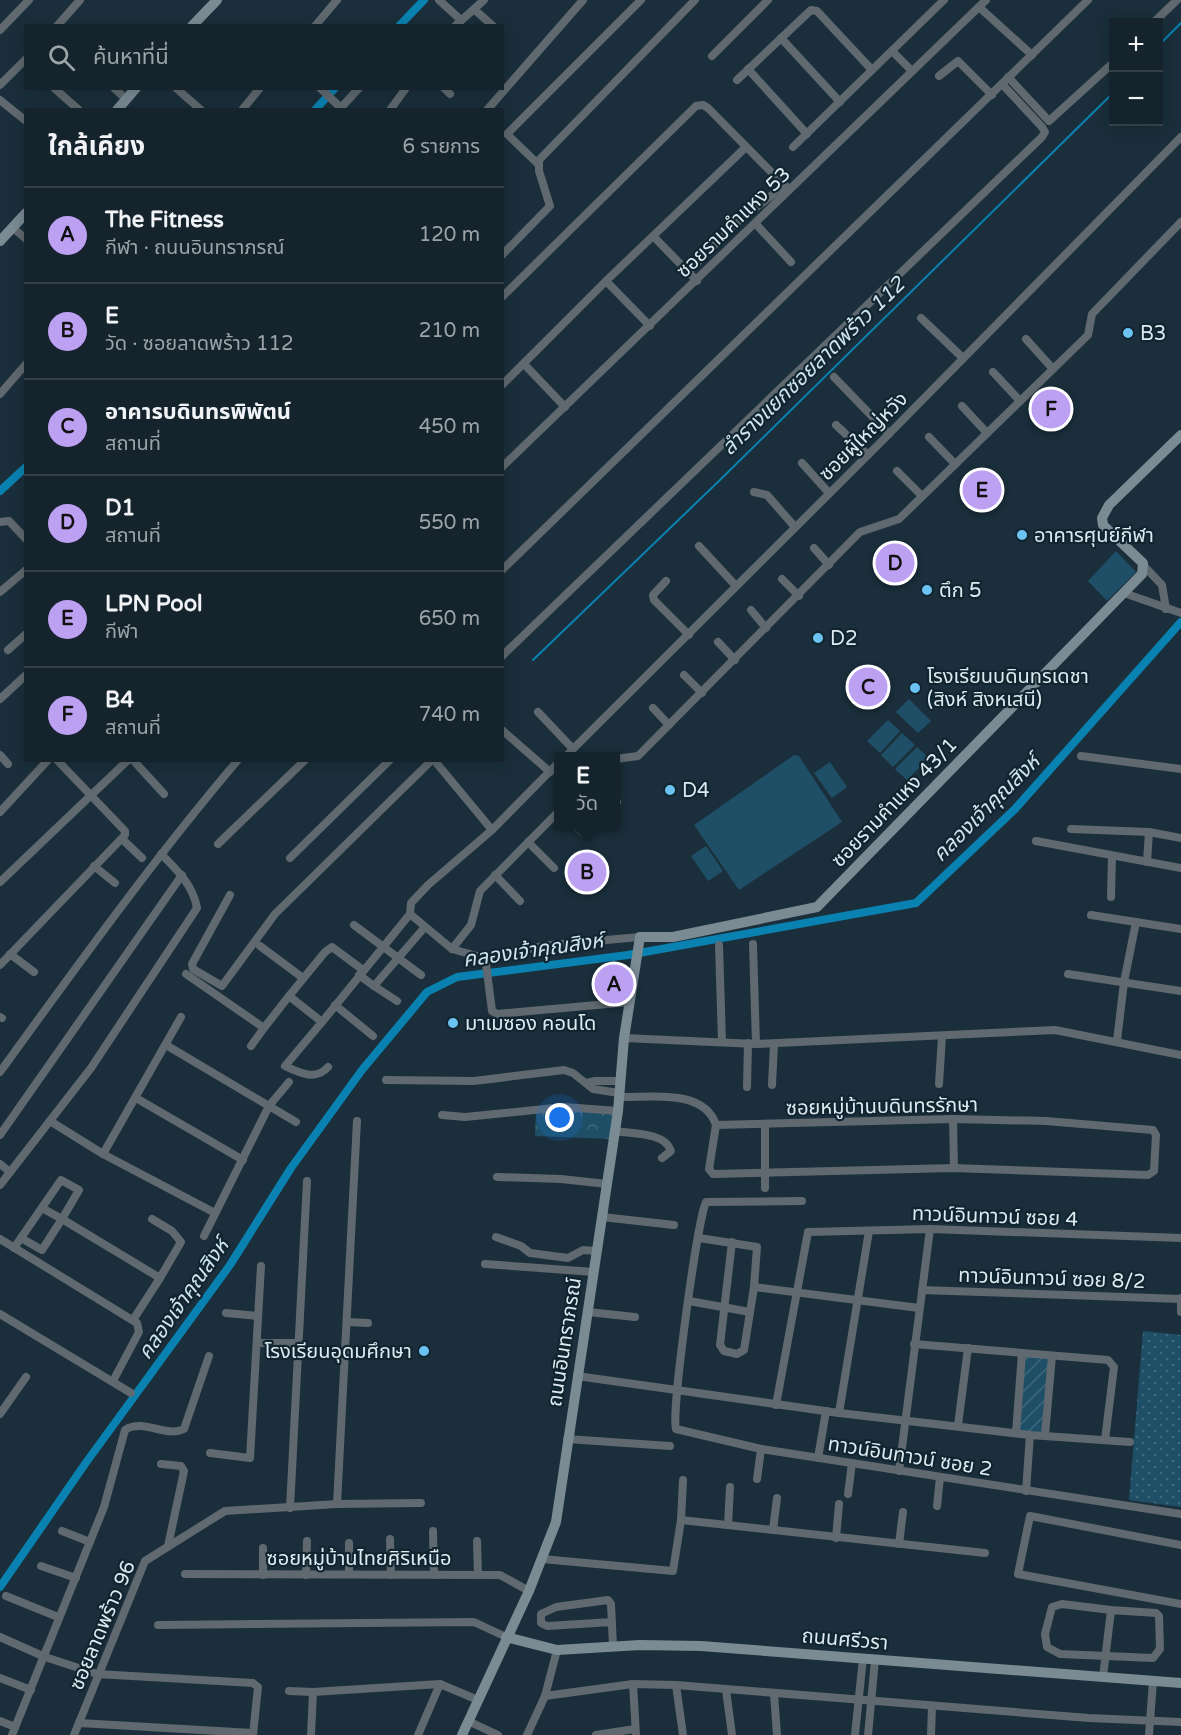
<!DOCTYPE html>
<html lang="th">
<head>
<meta charset="utf-8">
<style>
  body { margin:0; font-family:"Varela Round","Noto Sans Thai",sans-serif; background:#1d2b34; color:#f1f3f6 }
  .controls { position:absolute; right:18px; top:18px; display:grid; overflow:hidden; border-radius:0px; box-shadow:0 3px 15px #0003 }
  .controls button { width:54px; height:54px; display:grid; place-items:center; padding:0; border:0; border-bottom:2px solid #334048; background:#14232c; color:#f1f3f6; font:30px sans-serif }
  .you { position:absolute; left:560px; top:1118px; width:21px; height:21px; margin:-15px; border:4px solid #fff; border-radius:50%; background:#1a73e8; box-shadow:0 0 0 9px #1a73e833 }
  .badge { display:grid; place-items:center; width:39px; height:39px; border-radius:50%; background:#bca0f2; color:#111; font-size:20px; font-weight:700 }
  .pin { position:absolute; translate:-50% -50%; border:3px solid #fff; box-shadow:0 2px 6px #0006 }
  .popup { position:absolute; left:554px; top:752px; width:66px; height:78px; box-sizing:border-box; display:grid; place-content:center; border-radius:0px; background:#14232c; filter:drop-shadow(0 2px 4px #0005); font-size:20px; white-space:nowrap; color:#9da4a9 }
  .popup b { font-size:22px; color:#f1f3f6 }
  .popup::after { content:''; position:absolute; left:50%; top:100%; margin-left:-12px; border:12px solid transparent; border-top-color:#14232c }
  .list { margin:0; padding:0; list-style:none }
  h2 { display:flex; justify-content:space-between; align-items:center; height:78px; margin:0; padding:0 24px; font-size:26px }
  h2 small { font-size:20px; font-weight:400; color:#9da4a9 }
  .list li { display:grid; grid-template-columns:39px 1fr auto; gap:18px; align-items:center; box-sizing:border-box; height:96px; padding:0 24px; border-top:2px solid #334048 }
  .list b { display:block; font-size:22px; white-space:nowrap }
  .list p { margin:0; font-size:20px; white-space:nowrap; color:#9da4a9 }
  .list em { font-size:20px; font-style:normal; color:#9da4a9 }
  .icon { flex:none; width:33px; height:33px; fill:none; stroke:currentColor; stroke-width:2; stroke-linecap:round; stroke-linejoin:round }
  .map { position:relative; flex:none; width:1181px; height:1735px; overflow:hidden }
  .search { position:absolute; background:#14232c; box-shadow:0 3px 15px #0003; left:24px; top:24px; width:480px; height:66px; display:flex; align-items:center; gap:15px; box-sizing:border-box; padding:0 21px; border-radius:0px; color:#9da4a9; font-size:22px }
  .panel { position:absolute; background:#14232c; box-shadow:0 3px 15px #0003; left:24px; top:108px; width:480px; height:654px; border-radius:0px }
  .map>svg:first-child { display:block }
  .grass { fill:url(#grass-dots) }
  .park { fill:url(#park-crowns) }
  .garden { fill:url(#garden-furrows) }
  .pitch { fill:#1f4f66 }
  .lines { fill:none; stroke-linecap:round; stroke-linejoin:round }
  .stream { stroke:#0a82b1; stroke-width:2 }
  .canal { stroke:#0a82b1; stroke-width:8 }
  .street { stroke:#5f696f; stroke-width:8 }
  .secondary { stroke:#7b8b94; stroke-width:10 }
  .poi-dot { fill:#6ac3f1; stroke:#112530; stroke-width:2 }
  .labels { text-anchor:middle; stroke-width:4.5; stroke-linejoin:round; paint-order:stroke }
  .street-label { font-size:20px; fill:#ddeaf1; stroke:#112530 }
  .poi-label { font-size:20px; fill:#ddeaf1; stroke:#112530; text-anchor:start }
  .water-label { font-size:21px; font-style:italic; fill:#cee4f1; stroke:#112530 }
</style>
</head>
<body>
<div class="map">
<svg width="1181" height="1735" viewBox="0 0 1181 1735">
  <defs>
    <pattern id="grass-dots" width="8" height="8" patternUnits="userSpaceOnUse" patternTransform="scale(1.5)"><rect width="8" height="8" fill="#1f4f66"/><path d="M2 2h.1M6 6h.1" fill="none" stroke="#3f687c" stroke-width="1.8" stroke-linecap="round"/></pattern>
    <pattern id="park-crowns" width="20" height="18" patternUnits="userSpaceOnUse" patternTransform="scale(1.5)"><rect width="20" height="18" fill="#1f4f66"/><path d="M2 6a3 3 0 1 1 6 0M12 15a3 3 0 1 1 6 0" fill="none" stroke="#3f687c"/></pattern>
    <pattern id="garden-furrows" width="10" height="10" patternUnits="userSpaceOnUse" patternTransform="scale(1.5)"><rect width="10" height="10" fill="#1f4f66"/><path d="M-1 1l2-2M0 10L10 0M9 11l2-2" fill="none" stroke="#3f687c"/></pattern>
  </defs>
  <rect width="100%" height="100%" fill="#1a2f3b"/>
  <!-- grass -->
  <path class="grass" d="M 1143,1331 L 1181,1335 L 1181,1507 L 1129,1500 Z"/>
  <!-- park -->
  <path class="park" d="M 536,1107 L 618,1111 L 612,1139 L 535,1136 Z"/>
  <!-- garden -->
  <path class="garden" d="M 1025,1355 L 1050,1357 L 1042,1435 L 1018,1432 Z"/>
  <!-- pitch -->
  <g class="pitch">
    <path d="M 1116,551 L 1136,572 L 1107,601 L 1088,581 Z"/>
    <path d="M 909,699 L 931,721 L 918,733 L 896,712 Z"/>
    <path d="M 888,720 L 900,731 L 880,753 L 867,741 Z"/>
    <path d="M 902,733 L 915,745 L 893,767 L 881,755 Z"/>
    <path d="M 917,747 L 929,758 L 907,780 L 895,769 Z"/>
    <path d="M 794,755 L 799,756 L 842,822 L 739,890 L 694,825 Z"/>
    <path d="M 830,762 L 847,787 L 832,798 L 814,773 Z"/>
    <path d="M 706,846 L 723,871 L 708,881 L 691,856 Z"/>
  </g>
  <g class="lines">
    <!-- stream -->
    <g class="stream">
      <path d="M 1158,46 L 1181,23"/>
      <path d="M 533,660 L 721,479 L 1114,92"/>
    </g>
    <!-- canal -->
    <g class="canal">
      <path d="M 399,26 L 424,0"/>
      <path d="M 315,110 L 335,88"/>
      <path d="M 0,491 L 26,467"/>
      <path d="M 0,1587 L 85,1464 L 230,1265 L 291,1168 L 362,1070 L 427,992 L 457,977 L 628,955 L 916,903 L 1015,809 L 1181,622"/>
    </g>
    <!-- street -->
    <g class="street">
      <path d="M 439,0 L 461,20"/>
      <path d="M 979,7 L 1032,55"/>
      <path d="M 475,10 L 493,26"/>
      <path d="M 1154,22 L 1177,0"/>
      <path d="M 57,26 L 80,0"/>
      <path d="M 315,26 L 337,0"/>
      <path d="M 455,26 L 484,0"/>
      <path d="M 0,30 L 29,0"/>
      <path d="M 781,38 L 840,102"/>
      <path d="M 892,51 L 912,71"/>
      <path d="M 712,56 L 768,0"/>
      <path d="M 748,69 L 807,134"/>
      <path d="M 939,76 L 958,61 L 992,95"/>
      <path d="M 1008,77 L 1049,121 L 1114,62"/>
      <path d="M 737,80 L 811,10 L 817,11 L 872,70"/>
      <path d="M 0,85 L 26,59"/>
      <path d="M 54,88 L 79,110"/>
      <path d="M 114,88 L 126,99"/>
      <path d="M 176,88 L 201,110"/>
      <path d="M 320,88 L 341,108"/>
      <path d="M 444,88 L 450,94"/>
      <path d="M 0,100 L 26,121"/>
      <path d="M 242,110 L 260,88"/>
      <path d="M 339,110 L 359,88"/>
      <path d="M 390,110 L 406,88"/>
      <path d="M 487,110 L 583,0"/>
      <path d="M 793,147 L 944,0"/>
      <path d="M 538,164 L 507,134 L 641,0"/>
      <path d="M 755,223 L 791,262"/>
      <path d="M 13,228 L 26,239"/>
      <path d="M 653,236 L 697,281"/>
      <path d="M 502,255 L 550,206 L 539,171 L 539,160 L 695,0"/>
      <path d="M 688,272 L 736,223 L 785,185"/>
      <path d="M 606,281 L 650,326"/>
      <path d="M 502,297 L 696,106 L 703,105 L 708,108 L 789,190"/>
      <path d="M 921,318 L 963,358"/>
      <path d="M 1026,339 L 1053,369"/>
      <path d="M 524,364 L 565,407"/>
      <path d="M 993,372 L 1020,401"/>
      <path d="M 834,377 L 889,434"/>
      <path d="M 502,385 L 606,281 L 746,147"/>
      <path d="M 0,394 L 26,364"/>
      <path d="M 962,406 L 987,433"/>
      <path d="M 836,425 L 868,455"/>
      <path d="M 929,437 L 955,464"/>
      <path d="M 802,463 L 829,493"/>
      <path d="M 502,467 L 986,0"/>
      <path d="M 897,471 L 922,496"/>
      <path d="M 754,492 L 767,495 L 795,527"/>
      <path d="M 0,522 L 9,521 L 26,539"/>
      <path d="M 699,546 L 736,586"/>
      <path d="M 814,548 L 829,565"/>
      <path d="M 1145,567 L 1162,585 L 1166,609"/>
      <path d="M 502,570 L 1088,0"/>
      <path d="M 782,579 L 799,596"/>
      <path d="M 666,581 L 653,595 L 654,600 L 689,635"/>
      <path d="M 0,592 L 26,570"/>
      <path d="M 1124,593 L 1181,613"/>
      <path d="M 751,610 L 766,628"/>
      <path d="M 718,642 L 735,660"/>
      <path d="M 8,650 L 26,634"/>
      <path d="M 502,656 L 1042,137 L 1045,132 L 1042,127 L 1002,84"/>
      <path d="M 684,675 L 702,693"/>
      <path d="M 0,699 L 26,675"/>
      <path d="M 653,708 L 669,725"/>
      <path d="M 538,712 L 573,749"/>
      <path d="M 502,730 L 550,772"/>
      <path d="M 0,755 L 8,764"/>
      <path d="M 566,756 L 881,442 L 1181,137"/>
      <path d="M 1081,756 L 1181,769"/>
      <path d="M 616,759 L 638,756 L 860,532 L 899,519 L 1088,335 L 1092,314 L 1181,222"/>
      <path d="M 133,760 L 164,794"/>
      <path d="M 434,760 L 492,830"/>
      <path d="M 558,763 L 492,830 L 428,885 L 411,903 L 410,914 L 452,949 L 477,956 L 489,956 L 550,945 L 640,937"/>
      <path d="M 616,800 L 617,802"/>
      <path d="M 0,812 L 48,760"/>
      <path d="M 576,826 L 584,834"/>
      <path d="M 1071,829 L 1149,832 L 1181,838"/>
      <path d="M 122,839 L 142,858"/>
      <path d="M 1036,841 L 1181,868"/>
      <path d="M 528,842 L 554,868"/>
      <path d="M 218,844 L 305,760"/>
      <path d="M 290,858 L 390,760"/>
      <path d="M 1147,862 L 1149,832"/>
      <path d="M 94,866 L 115,883"/>
      <path d="M 495,875 L 520,901"/>
      <path d="M 0,882 L 128,760"/>
      <path d="M 230,895 L 192,964 L 193,969 L 222,986 L 275,914 L 432,760"/>
      <path d="M 1111,897 L 1112,856"/>
      <path d="M 1091,915 L 1181,929"/>
      <path d="M 354,925 L 421,975"/>
      <path d="M 753,944 L 756,1044"/>
      <path d="M 719,945 L 722,1041"/>
      <path d="M 260,946 L 303,978"/>
      <path d="M 452,949 L 471,925 L 480,891 L 558,812"/>
      <path d="M 10,954 L 34,972"/>
      <path d="M 485,956 L 492,1011 L 497,1014 L 630,1002"/>
      <path d="M 0,965 L 125,835 L 125,831 L 57,760"/>
      <path d="M 186,974 L 264,1028 L 289,996 L 322,1022 L 410,914"/>
      <path d="M 1068,974 L 1181,991"/>
      <path d="M 359,975 L 374,986 L 424,928"/>
      <path d="M 374,986 L 397,1001"/>
      <path d="M 289,996 L 325,952 L 332,947 L 363,970"/>
      <path d="M 335,1005 L 373,1036"/>
      <path d="M 0,1017 L 2,1018"/>
      <path d="M 322,1022 L 285,1066 C 300,1073 316,1081 328,1067"/>
      <path d="M 624,1038 L 756,1044 L 1055,1030 L 1181,1055"/>
      <path d="M 1117,1041 L 1124,982 L 1136,922"/>
      <path d="M 166,1045 L 296,1122"/>
      <path d="M 251,1046 L 264,1028"/>
      <path d="M 0,1072 C 77,966 153,860 238,760"/>
      <path d="M 386,1080 L 474,1081 L 564,1070 L 573,1073 L 593,1089 L 619,1093"/>
      <path d="M 587,1083 L 595,1081 L 620,1081"/>
      <path d="M 939,1084 L 942,1036"/>
      <path d="M 772,1085 L 774,1044"/>
      <path d="M 747,1087 L 748,1043"/>
      <path d="M 619,1097 C 650,1098 704,1088 716,1125 L 953,1119 L 1046,1121 L 1153,1130 L 1156,1135 L 1154,1171 L 1148,1175 L 954,1168 L 713,1174 L 709,1169 L 716,1125"/>
      <path d="M 136,1098 L 243,1160"/>
      <path d="M 442,1115 L 465,1117 L 564,1107 L 618,1111"/>
      <path d="M 953,1119 L 954,1168"/>
      <path d="M 50,1121 L 103,1154 L 215,1213"/>
      <path d="M 615,1131 C 632,1134 665,1132 671,1151 L 662,1158"/>
      <path d="M 0,1135 L 182,875"/>
      <path d="M 103,1154 L 181,1017"/>
      <path d="M 0,1164 L 10,1172"/>
      <path d="M 497,1177 L 561,1179 L 607,1184"/>
      <path d="M 0,1185 L 91,1068 L 197,908 C 193,885 177,870 161,854"/>
      <path d="M 765,1188 L 765,1125"/>
      <path d="M 802,1201 L 706,1202 C 697,1222 671,1412 676,1429 L 761,1449 L 1181,1514"/>
      <path d="M 602,1217 L 674,1225"/>
      <path d="M 204,1236 L 269,1106 L 289,1082"/>
      <path d="M 496,1237 L 521,1246 L 530,1253 L 568,1258 L 583,1250 L 597,1251"/>
      <path d="M 21,1238 L 42,1250 L 62,1219 L 42,1208"/>
      <path d="M 699,1238 L 757,1247 L 754,1287 L 919,1308"/>
      <path d="M 0,1239 L 137,1323 L 139,1332 L 113,1381"/>
      <path d="M 732,1242 L 720,1345 L 724,1351 L 737,1354 L 744,1350 L 754,1287"/>
      <path d="M 14,1248 L 61,1180 L 79,1190 L 62,1219 L 160,1278 L 181,1242 L 172,1231 L 152,1219"/>
      <path d="M 485,1264 L 594,1272"/>
      <path d="M 922,1290 L 1181,1299"/>
      <path d="M 1181,1298 L 1181,1312"/>
      <path d="M 689,1301 L 750,1312"/>
      <path d="M 588,1312 L 635,1317"/>
      <path d="M 226,1313 L 258,1316"/>
      <path d="M 0,1314 L 131,1393"/>
      <path d="M 133,1320 L 160,1278"/>
      <path d="M 347,1322 L 368,1323"/>
      <path d="M 257,1343 L 299,1343"/>
      <path d="M 914,1344 L 1108,1360 L 1114,1367 L 1105,1440"/>
      <path d="M 577,1376 L 839,1413 L 1030,1435 L 1130,1442"/>
      <path d="M 776,1405 L 808,1232 L 930,1229 L 1181,1238"/>
      <path d="M 839,1413 L 869,1231"/>
      <path d="M 0,1414 L 26,1377"/>
      <path d="M 958,1425 L 968,1348"/>
      <path d="M 1016,1433 L 1022,1353"/>
      <path d="M 1045,1435 L 1052,1356"/>
      <path d="M 567,1439 L 670,1446"/>
      <path d="M 210,1453 L 250,1458 L 261,1266"/>
      <path d="M 818,1458 L 826,1411"/>
      <path d="M 161,1464 L 181,1466 L 184,1471 L 168,1546"/>
      <path d="M 899,1471 L 930,1229"/>
      <path d="M 757,1479 L 761,1449"/>
      <path d="M 1026,1491 L 1030,1435"/>
      <path d="M 848,1494 L 852,1463"/>
      <path d="M 337,1504 L 357,1121"/>
      <path d="M 937,1506 L 940,1477"/>
      <path d="M 290,1508 L 307,1181"/>
      <path d="M 681,1520 L 985,1553"/>
      <path d="M 728,1525 L 730,1487"/>
      <path d="M 773,1530 L 777,1498"/>
      <path d="M 62,1531 L 90,1542"/>
      <path d="M 433,1531 L 434,1575"/>
      <path d="M 836,1538 L 839,1504"/>
      <path d="M 390,1539 L 391,1575"/>
      <path d="M 477,1541 L 478,1575"/>
      <path d="M 899,1544 L 903,1512"/>
      <path d="M 1181,1545 L 1030,1516 L 1018,1574 L 1181,1604"/>
      <path d="M 542,1559 L 673,1571 L 681,1520 L 683,1480"/>
      <path d="M 41,1566 L 76,1578"/>
      <path d="M 185,1574 L 500,1575 L 529,1591"/>
      <path d="M 349,1574 L 349,1543"/>
      <path d="M 263,1575 L 263,1548"/>
      <path d="M 306,1575 L 307,1541"/>
      <path d="M 6,1596 L 58,1617"/>
      <path d="M 612,1622 L 547,1626 L 541,1623 L 541,1614 L 556,1607 L 608,1600 L 611,1604 L 613,1647"/>
      <path d="M 158,1625 L 474,1622 L 506,1637"/>
      <path d="M 0,1637 L 45,1657 L 97,1674 L 253,1683 L 258,1687 L 253,1735"/>
      <path d="M 1103,1677 L 1111,1610 L 1062,1604 L 1052,1607 L 1045,1634 L 1047,1647 L 1060,1654 L 1153,1658 L 1160,1649 L 1159,1616 L 1156,1613 L 1111,1610"/>
      <path d="M 0,1678 L 31,1690"/>
      <path d="M 633,1684 L 636,1735"/>
      <path d="M 676,1685 L 683,1735"/>
      <path d="M 726,1690 L 732,1735"/>
      <path d="M 289,1691 L 313,1692"/>
      <path d="M 774,1694 L 777,1735"/>
      <path d="M 545,1696 L 633,1684 L 676,1685 L 1089,1718 L 1181,1722"/>
      <path d="M 0,1721 L 15,1727"/>
      <path d="M 468,1721 L 498,1735"/>
      <path d="M 79,1723 L 253,1733"/>
      <path d="M 12,1735 L 104,1507 L 125,1430 C 143,1418 166,1438 184,1429 L 209,1356"/>
      <path d="M 74,1735 L 145,1561 L 225,1511 L 337,1504 L 421,1503"/>
      <path d="M 311,1735 L 313,1692 L 440,1684 L 478,1700"/>
      <path d="M 418,1735 L 440,1684"/>
      <path d="M 527,1735 L 545,1696 L 557,1650"/>
      <path d="M 596,1735 L 635,1729"/>
      <path d="M 855,1735 L 863,1658"/>
      <path d="M 868,1735 L 875,1660"/>
      <path d="M 931,1735 L 932,1706"/>
      <path d="M 1149,1735 L 1153,1681"/>
    </g>
    <!-- secondary -->
    <g class="secondary">
      <path d="M 192,26 L 217,0"/>
      <path d="M 117,110 L 136,88"/>
      <path d="M 0,241 L 26,213"/>
      <path d="M 506,1637 L 557,1650 L 640,1645 L 701,1646 L 1181,1683"/>
      <path d="M 462,1735 L 529,1591 L 556,1522 L 618,1111 L 624,1038 L 640,937 L 673,937 L 817,907 L 1142,574 L 1143,563 L 1103,525 L 1102,518 L 1109,505 L 1181,435"/>
    </g>
  </g>
  <!-- markers -->
  <g class="poi-dot">
    <circle cx="1128" cy="333" r="6"/>
    <circle cx="1022" cy="535" r="6"/>
    <circle cx="927" cy="590" r="6"/>
    <circle cx="818" cy="638" r="6"/>
    <circle cx="915" cy="688" r="6"/>
    <circle cx="670" cy="790" r="6"/>
    <circle cx="453" cy="1023" r="6"/>
    <circle cx="424" cy="1351" r="6"/>
  </g>
  <g class="labels">
    <!-- street labels -->
    <g class="street-label">
      <text transform="translate(733 222) rotate(-44)" y="7">ซอยรามคำแหง 53</text>
      <text transform="translate(863 436) rotate(-45)" y="7">ซอยผู้ใหญ่หวัง</text>
      <text transform="translate(894 802) rotate(-46)" y="7">ซอยรามคำแหง 43/1</text>
      <text transform="translate(882 1106) rotate(-1)" y="7">ซอยหมู่บ้านบดินทรรักษา</text>
      <text transform="translate(995 1216) rotate(2)" y="7">ทาวน์อินทาวน์ ซอย 4</text>
      <text transform="translate(1052 1278) rotate(2)" y="7">ทาวน์อินทาวน์ ซอย 8/2</text>
      <text transform="translate(564 1342) rotate(-81)" y="7">ถนนอินทราภรณ์</text>
      <text transform="translate(910 1456) rotate(9)" y="7">ทาวน์อินทาวน์ ซอย 2</text>
      <text x="359" y="1565">ซอยหมู่บ้านไทยศิริเหนือ</text>
      <text transform="translate(102 1625) rotate(-67)" y="7">ซอยลาดพร้าว 96</text>
      <text transform="translate(845 1639) rotate(5)" y="7">ถนนศรีวรา</text>
    </g>
    <!-- poi labels -->
    <g class="poi-label">
      <text x="1140" y="340">B3</text>
      <text x="1034" y="542">อาคารศุนย์กีฬา</text>
      <text x="939" y="597">ตึก 5</text>
      <text x="830" y="645">D2</text>
      <text x="927" y="683">โรงเรียนบดินทรเดชา<tspan x="927" dy="23">(สิงห์ สิงหเสนี)</tspan></text>
      <text x="682" y="797">D4</text>
      <text x="465" y="1030">มาเมซอง คอนโด</text>
      <text x="412" y="1358" text-anchor="end">โรงเรียนอุดมศึกษา</text>
    </g>
    <!-- water labels -->
    <g class="water-label">
      <text transform="translate(813 366) rotate(-44)" y="7">ลำรางแยกซอยลาดพร้าว 112</text>
      <text transform="translate(986 808) rotate(-45)" y="7">คลองเจ้าคุณสิงห์</text>
      <text transform="translate(533 950) rotate(-8)" y="7">คลองเจ้าคุณสิงห์</text>
      <text transform="translate(183 1299) rotate(-55)" y="7">คลองเจ้าคุณสิงห์</text>
    </g>
  </g>
</svg>
<div class="controls">
<button>+</button>
<button>−</button>
</div>
<div class="you"></div>
<div class="pin badge" style="left:614px;top:984px">A</div>
<div class="pin badge" style="left:587px;top:872px">B</div>
<div class="popup"><b>E</b>วัด</div>
<div class="pin badge" style="left:868px;top:687px">C</div>
<div class="pin badge" style="left:895px;top:563px">D</div>
<div class="pin badge" style="left:982px;top:490px">E</div>
<div class="pin badge" style="left:1051px;top:409px">F</div>
<div class="search"><svg class="icon" aria-label="search" viewBox="0 0 24 24"><circle cx="10" cy="10" r="6"/><path d="M15 15l6 6"/></svg>ค้นหาที่นี่</div>
<section class="panel">
<h2>ใกล้เคียง<small>6 รายการ</small></h2>
<ul class="list">
<li><span class="badge">A</span><div><b>The Fitness</b><p>กีฬา · ถนนอินทราภรณ์</p></div><em>120 m</em></li>
<li><span class="badge">B</span><div><b>E</b><p>วัด · ซอยลาดพร้าว 112</p></div><em>210 m</em></li>
<li><span class="badge">C</span><div><b>อาคารบดินทรพิพัตน์</b><p>สถานที่</p></div><em>450 m</em></li>
<li><span class="badge">D</span><div><b>D1</b><p>สถานที่</p></div><em>550 m</em></li>
<li><span class="badge">E</span><div><b>LPN Pool</b><p>กีฬา</p></div><em>650 m</em></li>
<li><span class="badge">F</span><div><b>B4</b><p>สถานที่</p></div><em>740 m</em></li>
</ul>
</section>
</div>
</body>
</html>
